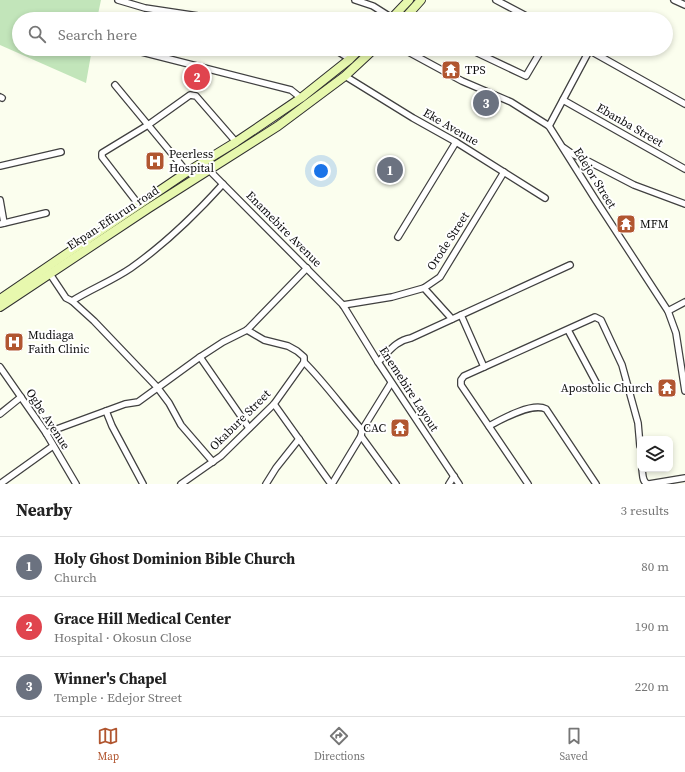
<!DOCTYPE html>
<html lang="en">
<head>
<meta charset="utf-8">
<style>
  body { margin:0; font-family:"Source Serif 4",serif; background:#f2f2f2; color:#222 }
  .controls { position:absolute; right:12px; bottom:12px; display:grid; overflow:hidden; border-radius:8px; box-shadow:0 2px 6px #0003 }
  .controls button { width:36px; height:36px; display:grid; place-items:center; padding:0; border:0; border-bottom:1px solid #e0e0e0; background:#fff; color:#222; font:20px sans-serif }
  .you { position:absolute; left:321px; top:171px; width:14px; height:14px; margin:-10px; border:3px solid #fff; border-radius:50%; background:#1a73e8; box-shadow:0 0 0 6px #1a73e833 }
  .badge { display:grid; place-items:center; width:26px; height:26px; border-radius:50%; background:#b15630; color:#fff; font-size:13px; font-weight:700 }
  .pin { position:absolute; translate:-50% -50%; border:2px solid #fff; box-shadow:0 1px 4px #0006 }
  .list { margin:0; padding:0; list-style:none }
  h2 { display:flex; justify-content:space-between; align-items:center; height:52px; margin:0; padding:0 16px; font-size:17px }
  h2 small { font-size:13px; font-weight:400; color:#767676 }
  .list li { display:grid; grid-template-columns:26px 1fr auto; gap:12px; align-items:center; box-sizing:border-box; height:60px; padding:0 16px; border-top:1px solid #e0e0e0 }
  .list b { display:block; font-size:15px; white-space:nowrap }
  .list p { margin:0; font-size:13px; white-space:nowrap; color:#767676 }
  .list em { font-size:13px; font-style:normal; color:#767676 }
  .icon { flex:none; width:22px; height:22px; fill:none; stroke:currentColor; stroke-width:2; stroke-linecap:round; stroke-linejoin:round }
  .map { position:relative; flex:none; width:685px; height:484px; overflow:hidden }
  .search { position:absolute; background:#fff; box-shadow:0 2px 6px #0003; left:12px; right:12px; top:12px; height:44px; display:flex; align-items:center; gap:10px; box-sizing:border-box; padding:0 14px; border-radius:22px; color:#767676; font-size:15px }
  .sheet { height:232px; background:#fff }
  nav { display:flex; justify-content:space-around; align-items:center; box-sizing:border-box; height:56px; border-top:1px solid #e0e0e0; background:#fff; font-size:11px; color:#767676 }
  nav a { display:grid; justify-items:center; gap:2px }
  nav .on { color:#b15630 }
  .map>svg:first-child { display:block }
  .green { fill:#c2e5ba }
  .lines { fill:none; stroke-linecap:round; stroke-linejoin:round }
  .street-casing { stroke:#404040; stroke-width:8 }
  .secondary-casing { stroke:#2f2f2f; stroke-width:10 }
  .street { stroke:#fff; stroke-width:5.5 }
  .secondary { stroke:#e7f8ae; stroke-width:8 }
  .labels { text-anchor:middle; stroke-width:4; stroke-linejoin:round; paint-order:stroke }
  .poi-label { font-size:12px; fill:#0d0d0d; stroke:#fff; text-anchor:start }
  .street-label { font-size:12px; fill:#0d0d0d; stroke:#fff }
</style>
</head>
<body>
<div class="map">
<svg width="685" height="484" viewBox="0 0 685 484">
  <rect width="100%" height="100%" fill="#fbfeee"/>
  <!-- green -->
  <path class="green" d="M 0,0 L 101,0 L 97,19 L 19,19 L 19,49 L 92,49 L 86,83 L 0,45 Z"/>
  <g class="lines">
    <!-- street casing -->
    <g class="street-casing">
      <g id="street">
        <path d="M 118,0 L 145,8 L 218,19"/>
        <path d="M 355,0 L 373,6 L 392,18"/>
        <path d="M 496,0 L 532,19"/>
        <path d="M 674,0 L 685,5"/>
        <path d="M 130,49 L 291,90 L 301,98"/>
        <path d="M 334,49 L 350,59"/>
        <path d="M 403,49 L 462,81 L 511,102 L 549,126 L 595,199 L 668,311 L 676,333 L 685,391"/>
        <path d="M 469,49 L 526,76 L 542,49"/>
        <path d="M 587,49 L 685,104"/>
        <path d="M 345,76 L 413,118 L 456,142 L 545,198"/>
        <path d="M 115,85 L 187,172"/>
        <path d="M 0,97 L 2,98"/>
        <path d="M 563,100 L 685,169"/>
        <path d="M 549,126 L 589,51"/>
        <path d="M 564,148 L 574,155 L 582,158 L 634,185 L 685,204"/>
        <path d="M 0,166 L 61,152"/>
        <path d="M 209,170 L 343,305 L 378,362 L 459,484"/>
        <path d="M 0,200 L 4,223"/>
        <path d="M 139,205 L 102,157 L 102,153 L 148,125 L 190,95 L 196,96 L 236,142"/>
        <path d="M 0,224 L 46,213"/>
        <path d="M 398,237 L 456,142"/>
        <path d="M 50,274 L 66,298 L 72,301 L 94,321 L 157,387 L 169,403 L 181,425 L 213,462"/>
        <path d="M 424,288 L 452,319"/>
        <path d="M 72,301 C 91,289 112,281 131,268 C 165,244 195,215 223,184"/>
        <path d="M 343,305 L 392,297 L 424,288 L 440,277 L 504,172"/>
        <path d="M 668,311 L 685,302"/>
        <path d="M 461,315 L 484,367"/>
        <path d="M 247,330 L 264,340 L 288,346 L 297,351 L 304,357 L 304,362 C 325,383 342,407 362,430"/>
        <path d="M 568,330 L 599,388"/>
        <path d="M 200,357 L 249,428"/>
        <path d="M 378,362 C 389,352 395,341 411,338 L 570,265"/>
        <path d="M 0,367 L 46,433 L 76,484"/>
        <path d="M 274,404 L 331,484"/>
        <path d="M 106,411 L 112,426 L 143,484"/>
        <path d="M 0,414 L 21,397"/>
        <path d="M 489,426 C 502,419 532,402 546,409 L 596,484"/>
        <path d="M 46,433 L 125,404 L 138,402 L 200,357 L 223,342 L 247,330 L 307,268"/>
        <path d="M 361,436 L 396,484"/>
        <path d="M 642,469 C 643,475 642,482 648,484"/>
        <path d="M 0,484 L 53,446"/>
        <path d="M 181,484 L 221,456 L 274,404 L 304,362"/>
        <path d="M 266,484 L 276,468 L 299,439"/>
        <path d="M 332,484 L 361,436 L 362,430 L 391,383"/>
        <path d="M 449,484 L 454,476"/>
        <path d="M 528,484 L 461,385 L 461,380 L 464,376 L 595,317 L 601,320 L 622,365 L 638,423 L 640,446"/>
        <path d="M 649,484 L 685,478"/>
      </g>
    </g>
    <!-- secondary casing -->
    <g class="secondary-casing">
      <g id="secondary">
        <path d="M 391,19 L 409,0"/>
        <path d="M 404,19 L 421,0"/>
        <path d="M 0,299 L 187,172 L 236,142 L 301,98 L 350,59 L 360,49"/>
        <path d="M 0,307 L 149,208 L 278,126 L 345,76 L 374,49"/>
      </g>
    </g>
    <!-- street -->
    <use href="#street" class="street"/>
    <!-- secondary -->
    <use href="#secondary" class="secondary"/>
  </g>
  <!-- icons -->
  <defs>
    <g id="temple-square" transform="scale(1)"><rect x="-9" y="-9" width="18" height="18" rx="4" fill="#b15630" stroke="#fff"/><path d="M0-6L5-2H3V0L6.5 2.5H4V6H1.5V3h-3V6H-4V2.5H-6.5L-3 0V-2H-5Z" fill="#fff"/></g>
    <g id="hospital-square" transform="scale(1)"><rect x="-9" y="-9" width="18" height="18" rx="4" fill="#b15630" stroke="#fff"/><path d="M-5-5h3v3.5h4V-5h3V5h-3V1.5h-4V5h-3Z" fill="#fff"/></g>
  </defs>
  <g fill-rule="evenodd">
    <use href="#temple-square" x="451" y="70"/>
    <use href="#hospital-square" x="155" y="161"/>
    <use href="#temple-square" x="626" y="224"/>
    <use href="#hospital-square" x="14" y="342"/>
    <use href="#temple-square" x="667" y="388"/>
    <use href="#temple-square" x="400" y="428"/>
  </g>
  <g class="labels">
    <!-- poi labels -->
    <g class="poi-label">
      <text x="465" y="74">TPS</text>
      <text x="169" y="158">Peerless<tspan x="169" dy="14">Hospital</tspan></text>
      <text x="640" y="228">MFM</text>
      <text x="28" y="339">Mudiaga<tspan x="28" dy="14">Faith Clinic</tspan></text>
      <text x="653" y="392" text-anchor="end">Apostolic Church</text>
      <text x="386" y="432" text-anchor="end">CAC</text>
    </g>
    <!-- street labels -->
    <g class="street-label">
      <text transform="translate(630 125) rotate(30)" y="4">Ebanba Street</text>
      <text transform="translate(451 127) rotate(30)" y="4">Eke Avenue</text>
      <text transform="translate(595 178) rotate(58)" y="4">Edejor Street</text>
      <text transform="translate(113 218) rotate(-33)" y="4">Ekpan-Effurun road</text>
      <text transform="translate(284 229) rotate(45)" y="4">Enamebire Avenue</text>
      <text transform="translate(448 241) rotate(-57)" y="4">Orode Street</text>
      <text transform="translate(409 389) rotate(57)" y="4">Enemebire Layout</text>
      <text transform="translate(48 419) rotate(57)" y="4">Ogbe Avenue</text>
      <text transform="translate(240 420) rotate(-45)" y="4">Okabure Street</text>
    </g>
  </g>
</svg>
<div class="controls">
<button><svg class="icon" aria-label="layers" viewBox="0 0 24 24"><path d="M12 4l9 5-9 5-9-5zM3 14l9 5 9-5"/></svg></button>
</div>
<div class="you"></div>
<div class="pin badge" style="left:390px;top:170px;background:#6b7280">1</div>
<div class="pin badge" style="left:197px;top:77px;background:#e0444e">2</div>
<div class="pin badge" style="left:486px;top:103px;background:#6b7280">3</div>
<div class="search"><svg class="icon" aria-label="search" viewBox="0 0 24 24"><circle cx="10" cy="10" r="6"/><path d="M15 15l6 6"/></svg>Search here</div>
</div>
<section class="sheet">
<h2>Nearby<small>3 results</small></h2>
<ul class="list">
<li><span class="badge" style="background:#6b7280">1</span><div><b>Holy Ghost Dominion Bible Church</b><p>Church</p></div><em>80 m</em></li>
<li><span class="badge" style="background:#e0444e">2</span><div><b>Grace Hill Medical Center</b><p>Hospital · Okosun Close</p></div><em>190 m</em></li>
<li><span class="badge" style="background:#6b7280">3</span><div><b>Winner's Chapel</b><p>Temple · Edejor Street</p></div><em>220 m</em></li>
</ul>
</section>
<nav>
<a class="on"><svg class="icon" aria-label="map" viewBox="0 0 24 24"><path d="M3 6l6-2 6 2 6-2v14l-6 2-6-2-6 2zM9 4v14M15 6v14"/></svg>Map</a>
<a><svg class="icon" aria-label="directions" viewBox="0 0 24 24"><path d="M12 3l9 9-9 9-9-9zM9 14v-3h6M13 9l2 2-2 2"/></svg>Directions</a>
<a><svg class="icon" aria-label="saved" viewBox="0 0 24 24"><path d="M7 4h10v16l-5-4-5 4z"/></svg>Saved</a>
</nav>
</body>
</html>
